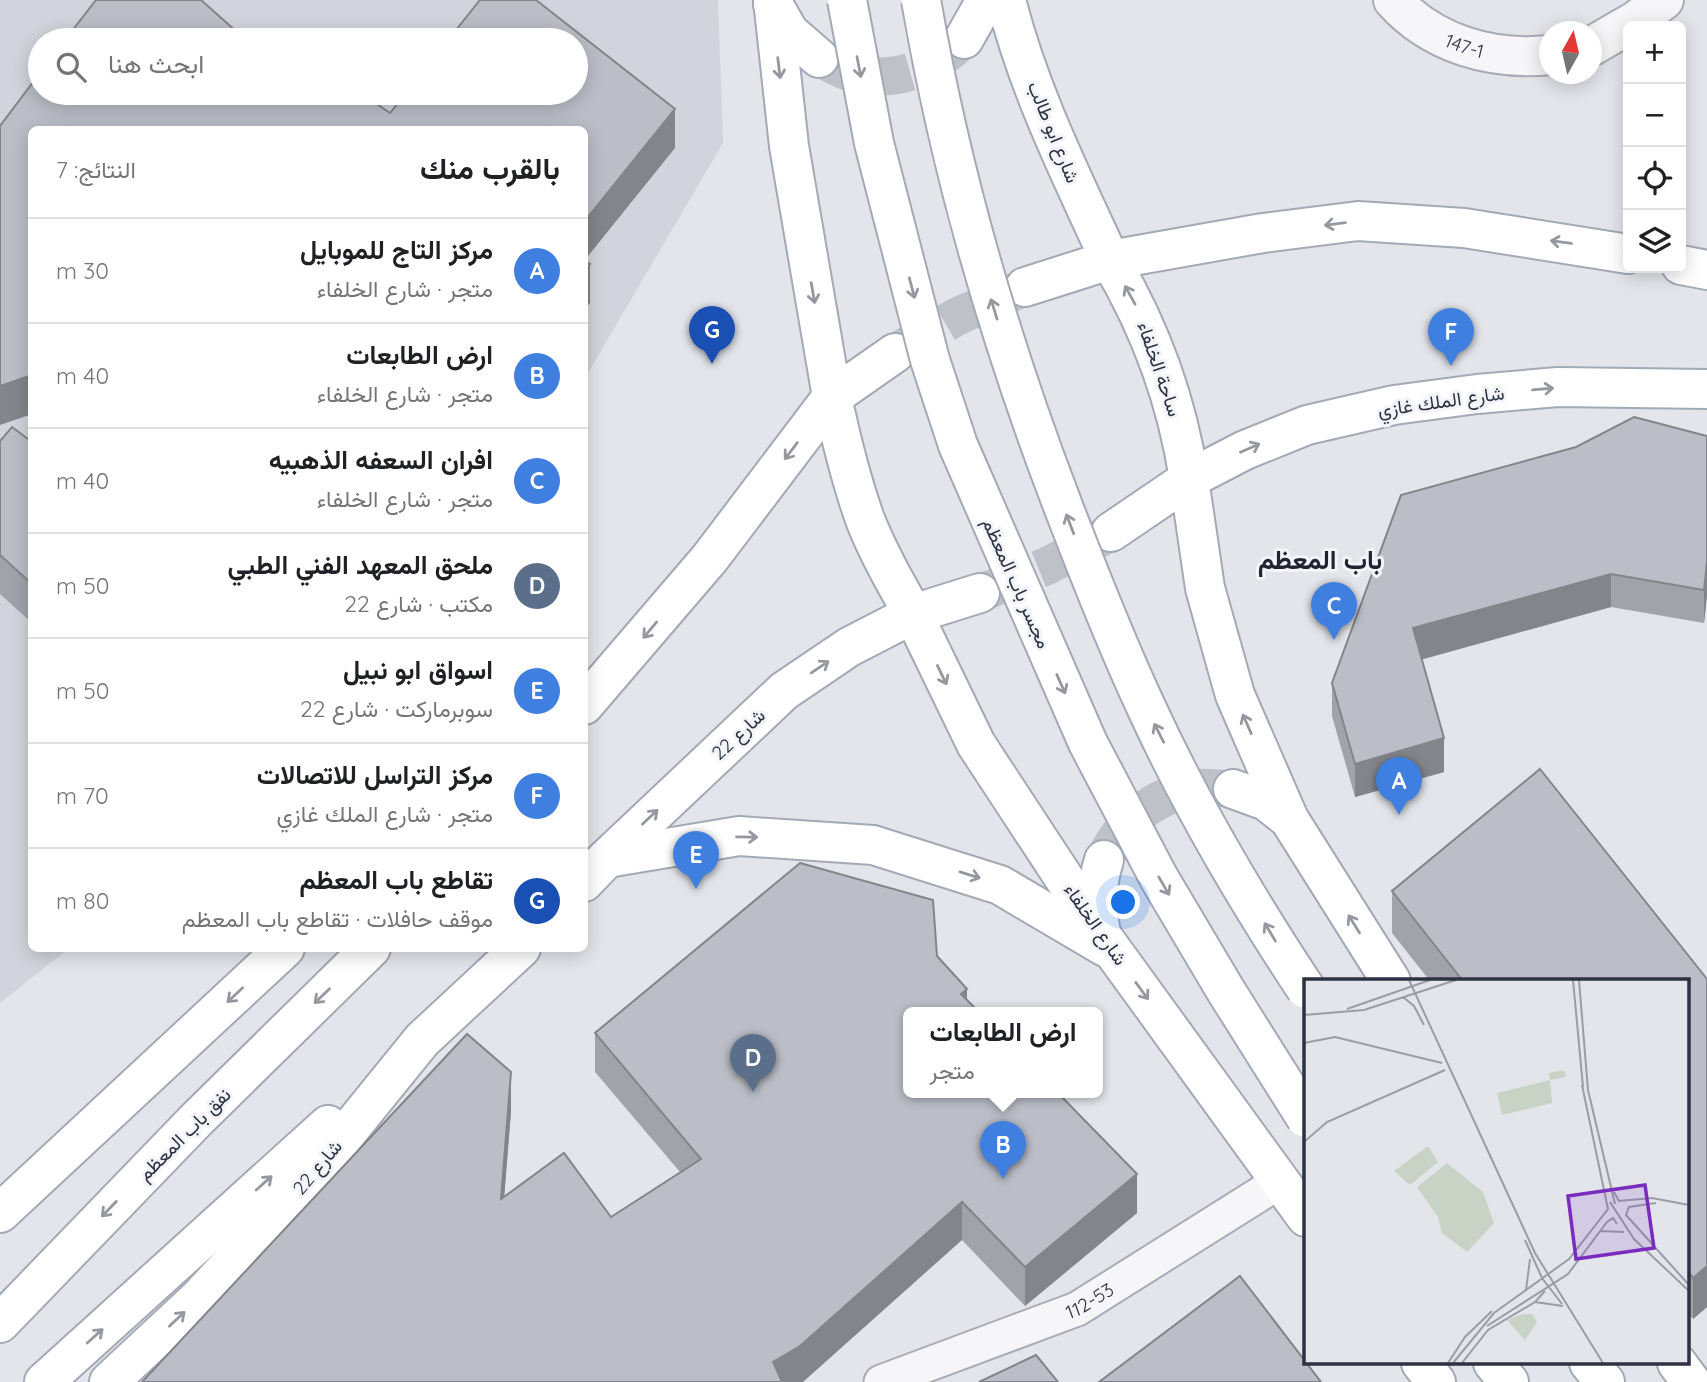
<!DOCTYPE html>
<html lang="ar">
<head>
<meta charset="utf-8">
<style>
  body { margin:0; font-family:Quicksand,Vazirmatn,sans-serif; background:#f6f6f6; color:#202124; direction:rtl }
  .controls { position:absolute; right:21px; top:21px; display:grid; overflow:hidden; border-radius:10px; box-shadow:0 4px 18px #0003 }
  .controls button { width:63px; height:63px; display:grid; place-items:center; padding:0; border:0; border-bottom:2px solid #e0e0e0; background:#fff; color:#202124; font:35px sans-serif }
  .compass { position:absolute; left:1539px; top:21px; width:63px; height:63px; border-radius:50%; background:#fff; box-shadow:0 4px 18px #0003; rotate:8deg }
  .you { position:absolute; left:1124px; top:903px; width:24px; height:24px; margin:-18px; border:5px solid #fff; border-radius:50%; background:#1a73e8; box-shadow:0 0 0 10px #1a73e833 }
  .badge { display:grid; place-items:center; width:46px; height:46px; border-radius:50%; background:#c5525c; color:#fff; font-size:23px; font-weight:700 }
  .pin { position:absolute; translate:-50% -58px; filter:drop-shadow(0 2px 4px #0008) }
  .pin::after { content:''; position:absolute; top:37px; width:24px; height:21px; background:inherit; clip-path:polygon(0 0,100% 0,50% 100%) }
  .popup { position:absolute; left:903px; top:1007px; width:200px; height:91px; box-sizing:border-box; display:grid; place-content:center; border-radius:10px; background:#fff; filter:drop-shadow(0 2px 5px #0005); font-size:23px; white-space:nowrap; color:#757577 }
  .popup b { font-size:26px; color:#202124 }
  .popup::after { content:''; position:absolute; left:50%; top:100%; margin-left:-14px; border:14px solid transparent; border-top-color:#fff }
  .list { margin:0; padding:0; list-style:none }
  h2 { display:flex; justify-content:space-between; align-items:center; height:91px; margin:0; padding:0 28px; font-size:30px }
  h2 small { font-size:23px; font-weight:400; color:#757577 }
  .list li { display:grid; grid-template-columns:46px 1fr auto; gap:21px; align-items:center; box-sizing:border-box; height:105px; padding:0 28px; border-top:2px solid #e0e0e0 }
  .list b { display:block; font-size:26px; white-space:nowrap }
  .list p { margin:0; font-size:23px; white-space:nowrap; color:#757577 }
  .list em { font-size:23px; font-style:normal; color:#757577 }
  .icon { flex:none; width:38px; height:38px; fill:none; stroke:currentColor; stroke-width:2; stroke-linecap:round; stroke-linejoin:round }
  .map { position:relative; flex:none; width:1707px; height:1382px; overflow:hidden; direction:ltr }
  .search { position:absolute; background:#fff; box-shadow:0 4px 18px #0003; left:28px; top:28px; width:560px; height:77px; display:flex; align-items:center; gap:18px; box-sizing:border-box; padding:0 24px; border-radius:38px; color:#757577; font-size:26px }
  .panel { position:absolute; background:#fff; box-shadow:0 4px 18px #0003; left:28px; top:126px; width:560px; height:826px; border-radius:10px; direction:rtl }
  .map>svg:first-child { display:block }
  .built { fill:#d1d4dc; fill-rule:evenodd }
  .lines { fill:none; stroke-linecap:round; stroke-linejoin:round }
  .primary-tunnel { stroke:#bec1c8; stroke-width:38; stroke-dasharray:38 19; stroke-linecap:butt }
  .service-casing { stroke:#a8acb4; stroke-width:37 }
  .minor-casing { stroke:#a8acb4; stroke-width:42 }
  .primary-casing { stroke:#a3a9b5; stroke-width:42 }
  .service { stroke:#f6f6f9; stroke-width:33 }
  .minor { stroke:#f6f6f9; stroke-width:38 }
  .primary { stroke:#fff; stroke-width:38 }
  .primary-bridge-casing { stroke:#a3a9b5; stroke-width:42; stroke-linecap:butt }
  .primary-bridge { stroke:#fff; stroke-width:38 }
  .wall { fill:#a1a3ab }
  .shaded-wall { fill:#83858b }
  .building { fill:#bbbec7; stroke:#83858b; stroke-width:2 }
  .oneway { stroke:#9698a0 }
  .labels { text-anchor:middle; stroke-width:6; stroke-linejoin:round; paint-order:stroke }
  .street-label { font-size:19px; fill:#2c3241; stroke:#f3f4f8 }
  .district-label { font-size:26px; font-weight:bold; fill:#1e2432; stroke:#f3f4f8 }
  .inset-road { fill:none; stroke:#9a9da6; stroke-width:2 }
  .view { fill:#7b2cbf; fill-opacity:0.15; stroke:#7b2cbf; stroke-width:3.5 }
  .inset-edge { fill:none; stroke:#2c3241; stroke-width:3.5 }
</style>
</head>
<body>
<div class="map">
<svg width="1707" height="1382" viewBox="0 0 1707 1382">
  <rect width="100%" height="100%" fill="#e3e5ea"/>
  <!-- built -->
  <path class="built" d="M 0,0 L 718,0 L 723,143 L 585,378 L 584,130 L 32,130 L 32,948 L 68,949 L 0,1003 ZM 40,40 L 576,40 L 576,93 L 40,93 Z"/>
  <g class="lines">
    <!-- primary-tunnel -->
    <g class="primary-tunnel">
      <path d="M 819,58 C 829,62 839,69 849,72 C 886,84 932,71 958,44"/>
      <path d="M 896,352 L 958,316 L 1023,288"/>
      <path d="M 986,591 L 1047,566 L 1108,534"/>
      <path d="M 1104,860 C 1122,821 1156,793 1200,788 C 1210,787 1222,789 1233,789"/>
    </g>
    <!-- service casing -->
    <g class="service-casing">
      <g id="service">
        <path id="s1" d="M 881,1382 L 1077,1309 L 1279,1182"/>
      </g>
    </g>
    <!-- minor casing -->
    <g class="minor-casing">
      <g id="minor">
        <path id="s2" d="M 1393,0 C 1432,44 1492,61 1550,55"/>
        <path d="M 1592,46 L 1635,21 L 1664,0"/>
      </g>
    </g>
    <!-- primary casing -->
    <g class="primary-casing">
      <g id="primary">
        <path d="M 1006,0 C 1029,91 1071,175 1110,260 L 1263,233 L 1358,221 L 1464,228 L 1628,254"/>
        <path d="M 773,4 L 789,32 L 819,58"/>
        <path d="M 964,39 L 986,0"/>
        <path d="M 1681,265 L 1707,270"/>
        <path d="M 1025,287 L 1110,260 C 1151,329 1177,400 1189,479 L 1111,532"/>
        <path d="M 895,353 L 832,397 C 841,439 851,481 866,522 C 879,554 896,584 913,614 L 980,593"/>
        <path d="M 584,705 L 710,558 L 832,397 L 789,146 L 773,0"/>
        <path d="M 1233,789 L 1266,801 L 1289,819"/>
        <path d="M 607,858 L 739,836 L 873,845 L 1000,885 L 1105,947"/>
        <path d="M 584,882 L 607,858 L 784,691 L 849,647 L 913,614 L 976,744 L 1102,936 L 1306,1217"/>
        <path d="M 1101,933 C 1096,907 1096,885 1104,860"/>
        <path d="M 1391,981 L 1289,819 L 1235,695 L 1205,588 L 1189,479 L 1245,450 L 1307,425 L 1394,405 L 1477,394 L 1558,387 L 1707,389"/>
        <path d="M 0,1213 L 285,948"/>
        <path d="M 0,1323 L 197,1119 L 371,948"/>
        <path d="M 1421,1363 L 1436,1382"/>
        <path d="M 1493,1363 L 1509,1382"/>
        <path d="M 1589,1363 L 1605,1382"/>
        <path d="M 1677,1363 L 1691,1382"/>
        <path d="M 44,1382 L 328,1125"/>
        <path d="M 109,1382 L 198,1299 L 306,1183 L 422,1040 L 521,948"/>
      </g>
    </g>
    <!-- service -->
    <use href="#service" class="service"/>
    <!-- minor -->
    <use href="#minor" class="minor"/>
    <!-- primary -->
    <use href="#primary" class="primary"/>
    <!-- primary-bridge casing -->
    <g class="primary-bridge-casing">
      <g id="primary-bridge">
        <path d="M 847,0 L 874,143 L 930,360 L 958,445 L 1088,743 L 1159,878 L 1226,991 L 1306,1118"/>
        <path d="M 921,0 C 951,174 1000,342 1063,506 C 1089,574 1116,643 1147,709 C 1192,807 1247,900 1306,989"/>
      </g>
    </g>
    <!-- primary-bridge -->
    <use href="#primary-bridge" class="primary-bridge"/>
  </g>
  <!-- wall -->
  <g class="wall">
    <path d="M 1707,436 L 1707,595 L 1704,623 L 1611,607 L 1422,659 L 1444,772 L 1355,797 L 1332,716 L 1332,683 Z"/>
    <path d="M 0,441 L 32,442 L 32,623 L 0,594 Z"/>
    <path d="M 1392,891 L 1707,979 L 1707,1307 L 1693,1319 L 1688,1313 L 1688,981 L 1430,981 L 1392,933 Z"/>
    <path d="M 937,956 L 967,1000 L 1137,1213 L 1025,1306 L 962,1240 L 142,1382 L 511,1111 L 504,1197 L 611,1217 L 680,1172 L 595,1072 L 595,1033 Z"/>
  </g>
  <!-- shaded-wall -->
  <g class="shaded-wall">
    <path d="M 675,109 L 675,148 L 584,261 L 584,222 Z"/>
    <path d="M 590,264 L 590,303 L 584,310 L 584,271 Z"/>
    <path d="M 32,375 L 32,414 L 0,425 L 0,386 Z"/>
    <path d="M 1707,561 L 1707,595 L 1704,623 L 1704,590 Z"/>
    <path d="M 1611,574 L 1611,607 L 1413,662 L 1413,628 Z"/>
    <path d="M 1444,738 L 1444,772 L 1355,797 L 1355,764 Z"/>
    <path d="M 967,989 L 967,1013 L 961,994 Z"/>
    <path d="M 511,1072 L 511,1111 L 501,1238 L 501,1199 Z"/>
    <path d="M 1137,1174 L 1137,1213 L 1025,1306 L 1025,1267 Z"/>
    <path d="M 962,1202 L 962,1240 L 803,1382 L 773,1382 L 773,1362 Z"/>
    <path d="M 1707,1266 L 1707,1307 L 1693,1319 L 1693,1278 Z"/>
  </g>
  <!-- building -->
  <g class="building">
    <path d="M 96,0 L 201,0 L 246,40 L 65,40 Z"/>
    <path d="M 480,0 L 536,0 L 675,109 L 584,222 L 584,130 L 32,130 L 32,375 L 0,386 L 0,126 L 40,73 L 40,93 L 361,93 L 390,113 L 406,93 L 576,93 L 576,40 L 448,40 Z"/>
    <path d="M 584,260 L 590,264 L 584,271 Z"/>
    <path d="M 1634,417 L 1707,436 L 1707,561 L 1704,590 L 1611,574 L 1413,628 L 1444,738 L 1355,764 L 1332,683 L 1401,495 L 1576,447 Z"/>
    <path d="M 12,427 L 32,442 L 32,584 L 0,555 L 0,441 Z"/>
    <path d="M 1540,769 L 1707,979 L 1707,1266 L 1693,1278 L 1688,1271 L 1688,981 L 1463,981 L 1392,891 Z"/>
    <path d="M 800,863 L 933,900 L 937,956 L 967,989 L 961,994 L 980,1013 L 908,1013 L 908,1093 L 1058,1093 L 1137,1174 L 1025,1267 L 962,1202 L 800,1346 L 773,1362 L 782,1382 L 142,1382 L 467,1034 L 511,1072 L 501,1199 L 564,1153 L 611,1217 L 701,1159 L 595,1033 Z"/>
    <path d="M 1240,1276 L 1321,1382 L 1099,1382 Z"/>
    <path d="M 1036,1355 L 1058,1382 L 979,1382 Z"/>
  </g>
  <!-- one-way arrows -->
  <defs><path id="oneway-shaft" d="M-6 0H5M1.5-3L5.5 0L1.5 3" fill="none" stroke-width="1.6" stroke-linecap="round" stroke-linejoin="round" transform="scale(1.75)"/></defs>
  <g class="oneway">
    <use href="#oneway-shaft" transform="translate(859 67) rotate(79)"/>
    <use href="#oneway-shaft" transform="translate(779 68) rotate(83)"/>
    <use href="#oneway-shaft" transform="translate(1335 224) rotate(173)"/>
    <use href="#oneway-shaft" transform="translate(1561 242) rotate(-172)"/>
    <use href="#oneway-shaft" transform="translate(912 288) rotate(75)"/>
    <use href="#oneway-shaft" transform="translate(813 293) rotate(80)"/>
    <use href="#oneway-shaft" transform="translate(1130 295) rotate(-119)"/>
    <use href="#oneway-shaft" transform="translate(994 309) rotate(-107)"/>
    <use href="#oneway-shaft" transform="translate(1543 389) rotate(-5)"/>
    <use href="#oneway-shaft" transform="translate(1250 448) rotate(-24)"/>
    <use href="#oneway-shaft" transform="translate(791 451) rotate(127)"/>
    <use href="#oneway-shaft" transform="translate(1070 524) rotate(-111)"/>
    <use href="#oneway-shaft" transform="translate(650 630) rotate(130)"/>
    <use href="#oneway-shaft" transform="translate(820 667) rotate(-34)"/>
    <use href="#oneway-shaft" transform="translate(942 675) rotate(64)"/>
    <use href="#oneway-shaft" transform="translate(1061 684) rotate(66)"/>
    <use href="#oneway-shaft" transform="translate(1247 724) rotate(-114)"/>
    <use href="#oneway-shaft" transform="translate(1159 733) rotate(-117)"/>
    <use href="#oneway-shaft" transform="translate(650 817) rotate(-43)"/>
    <use href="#oneway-shaft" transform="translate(747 837) rotate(1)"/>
    <use href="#oneway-shaft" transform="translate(970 875) rotate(17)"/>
    <use href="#oneway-shaft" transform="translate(1164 886) rotate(60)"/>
    <use href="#oneway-shaft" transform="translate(1354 924) rotate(-122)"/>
    <use href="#oneway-shaft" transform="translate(1270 932) rotate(-121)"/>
    <use href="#oneway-shaft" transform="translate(1142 991) rotate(54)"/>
    <use href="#oneway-shaft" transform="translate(235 995) rotate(137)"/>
    <use href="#oneway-shaft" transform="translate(322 996) rotate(136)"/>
    <use href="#oneway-shaft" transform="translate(264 1183) rotate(-42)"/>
    <use href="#oneway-shaft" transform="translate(109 1209) rotate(134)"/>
    <use href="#oneway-shaft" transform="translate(177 1319) rotate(-43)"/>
    <use href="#oneway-shaft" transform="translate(95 1336) rotate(-42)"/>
  </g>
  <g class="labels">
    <!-- street labels -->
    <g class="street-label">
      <text dy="7" stroke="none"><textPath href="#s2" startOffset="86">147-1</textPath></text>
      <text transform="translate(1054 132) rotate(68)" y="7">شارع ابو طالب</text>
      <text transform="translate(1160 369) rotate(71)" y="7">ساحة الخلفاء</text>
      <text transform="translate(1441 401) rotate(-8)" y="7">شارع الملك غازي</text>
      <text transform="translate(1017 583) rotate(66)" y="7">مجسر باب المعظم</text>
      <text transform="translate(738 734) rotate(-43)" y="7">شارع 22</text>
      <text transform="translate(1096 924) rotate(55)" y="7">شارع الخلفاء</text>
      <text transform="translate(184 1134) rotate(-45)" y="7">نفق باب المعظم</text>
      <text transform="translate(317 1167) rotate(-50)" y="7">شارع 22</text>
      <text dy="7" stroke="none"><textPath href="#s1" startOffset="224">112-53</textPath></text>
    </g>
    <!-- district labels -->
    <g class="district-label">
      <text x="1320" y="569">باب المعظم</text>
    </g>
  </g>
  <!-- overview -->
  <g transform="translate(1304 979)">
    <rect width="385" height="385" fill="#e3e5ea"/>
    <path d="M 260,91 L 262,98 L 246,101 L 248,124 L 198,136 L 193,114 L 246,101 L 245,94 ZM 124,167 L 134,183 L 106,206 L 90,192 ZM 143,184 L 179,213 L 190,244 L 163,273 L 138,254 L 134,238 L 113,208 ZM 219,335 L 228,335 L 233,343 L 221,361 L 203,341 Z" fill="#c8d3c5"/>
    <path class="inset-road" d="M 105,1 L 231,274 L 299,384M 269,1 L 279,108M 275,1 L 284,111 L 311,225M 99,18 L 110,27 L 120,46M 43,30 L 126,1M 0,36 L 60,31 L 152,1M 0,64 L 31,58 L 138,84M 0,163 L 23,143 L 141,91M 310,213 L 315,222 L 348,219 L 385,226M 306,223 L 330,260 L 385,312M 352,224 L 325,228 L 322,236 L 385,306M 296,252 L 320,253M 221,261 L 238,299 L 258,325M 222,311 L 226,280M 231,323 L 259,327M 183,347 L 264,295 L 303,243 L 309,239 L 313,245M 144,384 L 161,358 L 188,332M 149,384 L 190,334 L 265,280 L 304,230 L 278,106M 158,384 L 184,351 L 231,323 L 241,312"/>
    <path class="view" d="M 341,206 L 350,269 L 272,280 L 264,217 Z"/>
    <rect width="385" height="385" class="inset-edge"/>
  </g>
</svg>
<div class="controls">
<button>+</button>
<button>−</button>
<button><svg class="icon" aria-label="locate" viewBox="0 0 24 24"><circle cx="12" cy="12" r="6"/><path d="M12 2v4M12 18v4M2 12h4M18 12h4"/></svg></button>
<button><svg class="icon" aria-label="layers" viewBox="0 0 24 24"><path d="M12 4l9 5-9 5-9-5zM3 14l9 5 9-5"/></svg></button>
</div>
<svg class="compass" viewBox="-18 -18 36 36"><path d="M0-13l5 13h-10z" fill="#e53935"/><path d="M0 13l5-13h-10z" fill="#757577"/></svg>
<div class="you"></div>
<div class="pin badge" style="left:1399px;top:815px;background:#3f7fe0">A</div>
<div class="pin badge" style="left:1003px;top:1179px;background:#3f7fe0">B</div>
<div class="popup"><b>ارض الطابعات</b>متجر</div>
<div class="pin badge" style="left:1334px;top:640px;background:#3f7fe0">C</div>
<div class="pin badge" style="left:753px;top:1092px;background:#5c6f8a">D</div>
<div class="pin badge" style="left:696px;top:889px;background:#3f7fe0">E</div>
<div class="pin badge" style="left:1451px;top:366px;background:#3f7fe0">F</div>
<div class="pin badge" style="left:712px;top:364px;background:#1a4fb4">G</div>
<div class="search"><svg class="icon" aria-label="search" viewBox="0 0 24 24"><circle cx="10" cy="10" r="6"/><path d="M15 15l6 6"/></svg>ابحث هنا</div>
<section class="panel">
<h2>بالقرب منك<small>النتائج: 7</small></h2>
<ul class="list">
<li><span class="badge" style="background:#3f7fe0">A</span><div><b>مركز التاج للموبايل</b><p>متجر · شارع الخلفاء</p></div><em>30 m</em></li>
<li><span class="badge" style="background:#3f7fe0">B</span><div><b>ارض الطابعات</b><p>متجر · شارع الخلفاء</p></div><em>40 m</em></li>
<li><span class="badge" style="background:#3f7fe0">C</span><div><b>افران السعفه الذهبيه</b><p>متجر · شارع الخلفاء</p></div><em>40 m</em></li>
<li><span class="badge" style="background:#5c6f8a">D</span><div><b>ملحق المعهد الفني الطبي</b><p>مكتب · شارع 22</p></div><em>50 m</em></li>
<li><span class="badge" style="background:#3f7fe0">E</span><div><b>اسواق ابو نبيل</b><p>سوبرماركت · شارع 22</p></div><em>50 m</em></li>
<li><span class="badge" style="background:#3f7fe0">F</span><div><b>مركز التراسل للاتصالات</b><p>متجر · شارع الملك غازي</p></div><em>70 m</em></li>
<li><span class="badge" style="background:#1a4fb4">G</span><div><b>تقاطع باب المعظم</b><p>موقف حافلات · تقاطع باب المعظم</p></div><em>80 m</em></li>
</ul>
</section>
</div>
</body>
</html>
